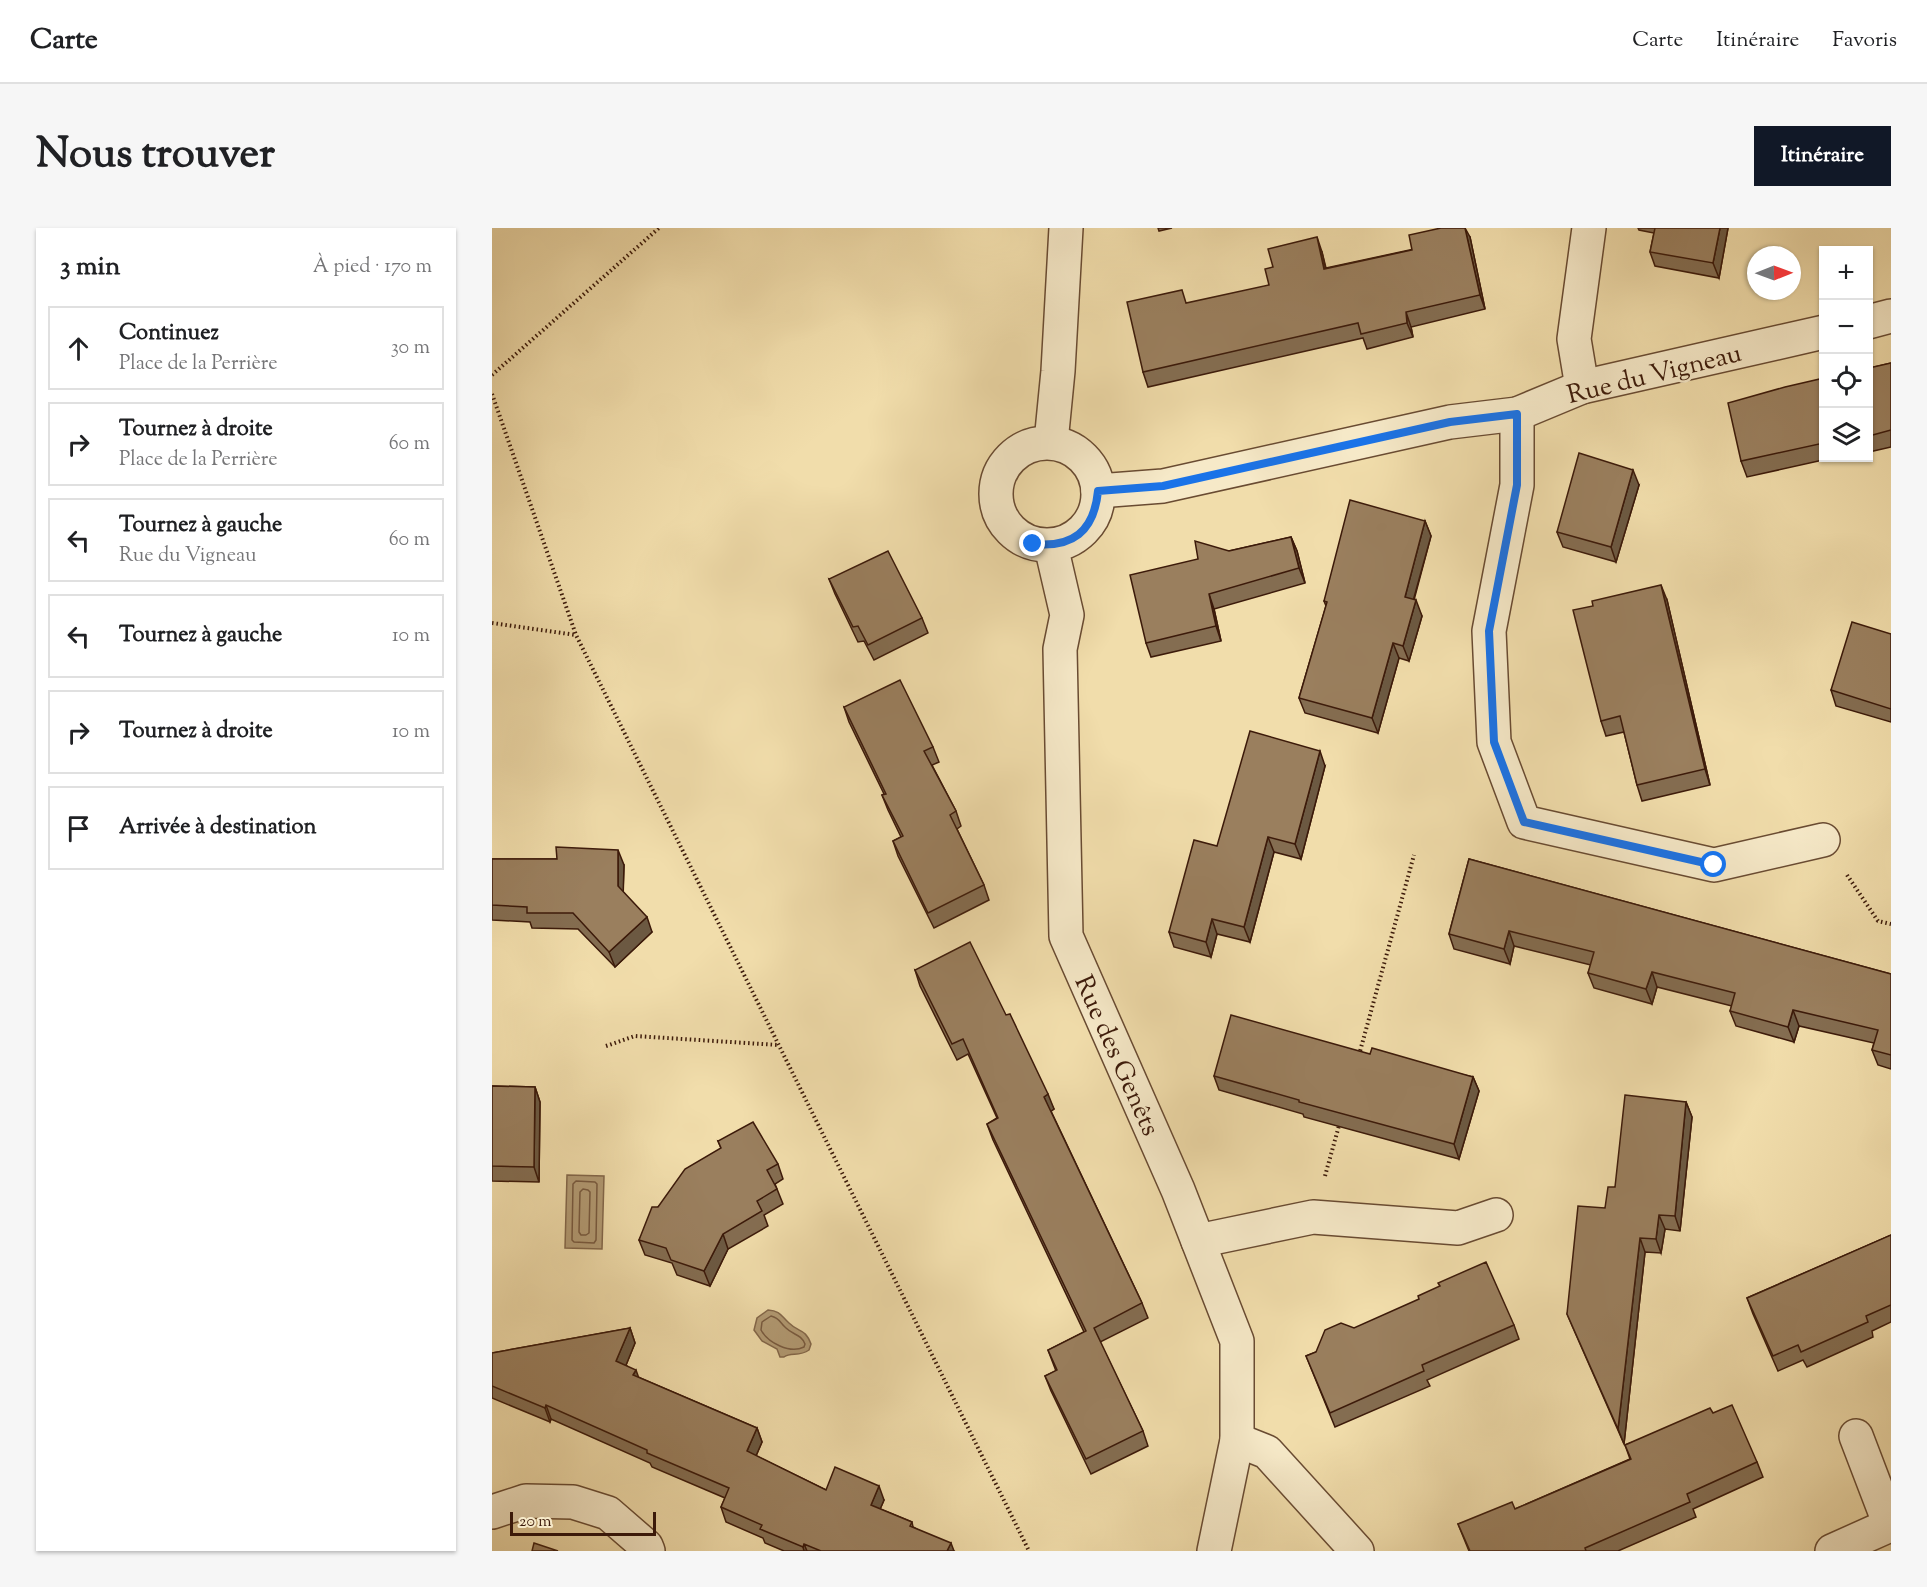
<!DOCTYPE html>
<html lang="fr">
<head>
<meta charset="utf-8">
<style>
  body { margin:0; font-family:"Sorts Mill Goudy",serif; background:#f6f6f6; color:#202124 }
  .controls { position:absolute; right:18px; top:18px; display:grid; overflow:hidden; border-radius:0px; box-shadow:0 2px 4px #0004 }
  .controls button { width:54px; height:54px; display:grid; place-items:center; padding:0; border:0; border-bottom:2px solid #e0e0e0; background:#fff; color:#202124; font:30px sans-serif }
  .compass { position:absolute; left:1255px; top:18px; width:54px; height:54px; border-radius:50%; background:#fff; box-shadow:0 2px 4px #0004; rotate:89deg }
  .scale { position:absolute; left:18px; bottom:15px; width:146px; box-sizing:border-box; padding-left:6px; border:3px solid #3c1a0a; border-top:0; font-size:16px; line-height:21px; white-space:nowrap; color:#3c1a0a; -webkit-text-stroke:4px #f6e9c8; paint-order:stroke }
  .stop { position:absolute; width:18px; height:18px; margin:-14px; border:4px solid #1a73e8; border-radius:50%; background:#fff }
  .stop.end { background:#1a73e8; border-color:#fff; box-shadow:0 2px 6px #0008 }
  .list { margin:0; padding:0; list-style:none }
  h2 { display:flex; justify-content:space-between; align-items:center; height:78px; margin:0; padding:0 24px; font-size:26px }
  h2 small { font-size:20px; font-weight:400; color:#757577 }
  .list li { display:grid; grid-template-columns:39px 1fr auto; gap:18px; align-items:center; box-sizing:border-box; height:84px; margin:0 12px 12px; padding:0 12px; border:2px solid #e0e0e0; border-radius:0px }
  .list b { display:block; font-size:22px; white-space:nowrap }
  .list p { margin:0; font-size:20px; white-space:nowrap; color:#757577 }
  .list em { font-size:20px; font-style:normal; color:#757577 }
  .icon { flex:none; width:33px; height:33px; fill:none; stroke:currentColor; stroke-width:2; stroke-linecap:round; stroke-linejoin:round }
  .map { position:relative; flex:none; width:1399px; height:1323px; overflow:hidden; border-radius:0px }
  header { display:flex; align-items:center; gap:36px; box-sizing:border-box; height:84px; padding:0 30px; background:#fff; border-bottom:2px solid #e0e0e0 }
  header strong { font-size:28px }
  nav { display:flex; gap:33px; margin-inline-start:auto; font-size:21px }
  .intro { display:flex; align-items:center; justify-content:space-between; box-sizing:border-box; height:144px; padding:0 36px }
  h1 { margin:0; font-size:42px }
  .button { padding:15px 27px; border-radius:0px; background:#111827; color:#fff; font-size:21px; font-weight:700 }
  main { display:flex; gap:36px; padding:0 36px }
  aside { flex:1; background:#fff; border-radius:0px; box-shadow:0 2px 4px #0004 }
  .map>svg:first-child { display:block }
  .water { fill:#b39b74; stroke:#83674a; stroke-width:1.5 }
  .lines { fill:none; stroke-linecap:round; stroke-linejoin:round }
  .shore { stroke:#785a3f; stroke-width:1.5 }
  .minor-casing { stroke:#694b32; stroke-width:36 }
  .path { stroke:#3c1a0a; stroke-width:4; stroke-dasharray:1.5 3; stroke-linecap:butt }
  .minor { stroke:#f6e9c8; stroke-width:33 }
  .wall { fill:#846d51; stroke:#3c1a0a; stroke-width:1.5 }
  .shaded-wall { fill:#6c5942; stroke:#3c1a0a; stroke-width:1.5 }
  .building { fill:#9a7f5e; stroke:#3c1a0a; stroke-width:1.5 }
  .route { stroke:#1a73e8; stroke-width:8 }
  .labels { text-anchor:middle; stroke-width:5; stroke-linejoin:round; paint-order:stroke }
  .street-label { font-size:26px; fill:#3c1a0a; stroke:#f6e9c8 }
</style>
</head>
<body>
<header>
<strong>Carte</strong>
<nav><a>Carte</a><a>Itinéraire</a><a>Favoris</a></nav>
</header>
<div class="intro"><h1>Nous trouver</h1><a class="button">Itinéraire</a></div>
<main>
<aside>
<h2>3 min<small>À pied · 170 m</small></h2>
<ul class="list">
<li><svg class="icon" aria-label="ahead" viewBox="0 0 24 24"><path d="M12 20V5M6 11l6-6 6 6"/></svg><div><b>Continuez</b><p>Place de la Perrière</p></div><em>30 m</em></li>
<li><svg class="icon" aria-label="right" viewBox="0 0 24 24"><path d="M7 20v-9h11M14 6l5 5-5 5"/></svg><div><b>Tournez à droite</b><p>Place de la Perrière</p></div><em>60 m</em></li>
<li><svg class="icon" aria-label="left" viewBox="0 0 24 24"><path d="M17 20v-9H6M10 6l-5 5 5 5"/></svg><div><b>Tournez à gauche</b><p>Rue du Vigneau</p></div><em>60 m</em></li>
<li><svg class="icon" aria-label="left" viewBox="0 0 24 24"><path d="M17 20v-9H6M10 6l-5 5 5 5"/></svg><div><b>Tournez à gauche</b></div><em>10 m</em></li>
<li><svg class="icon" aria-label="right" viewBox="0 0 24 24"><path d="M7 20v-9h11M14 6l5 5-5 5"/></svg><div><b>Tournez à droite</b></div><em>10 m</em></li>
<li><svg class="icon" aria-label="arrive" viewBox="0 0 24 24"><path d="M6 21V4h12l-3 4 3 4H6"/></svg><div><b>Arrivée à destination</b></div></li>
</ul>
</aside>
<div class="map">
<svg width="1399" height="1323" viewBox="0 0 1399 1323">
  <rect width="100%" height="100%" fill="#f1ddab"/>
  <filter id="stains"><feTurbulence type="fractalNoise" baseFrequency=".00333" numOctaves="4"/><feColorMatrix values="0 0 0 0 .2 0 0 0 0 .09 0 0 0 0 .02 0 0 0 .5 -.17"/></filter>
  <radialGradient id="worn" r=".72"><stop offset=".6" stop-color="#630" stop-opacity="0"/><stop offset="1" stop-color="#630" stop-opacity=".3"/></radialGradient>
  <!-- water -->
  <g class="water">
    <path d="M 75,947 L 112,948 L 110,1021 L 73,1020 Z"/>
    <path d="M 276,1082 C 289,1083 289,1088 297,1095 C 307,1105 313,1100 319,1116 L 317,1122 C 307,1129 299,1124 292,1129 L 288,1129 L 285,1121 L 270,1113 L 262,1102 L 265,1090 Z"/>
  </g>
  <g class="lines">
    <!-- shore -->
    <g class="shore">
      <path d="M 84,953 L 103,954 L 105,956 L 104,1012 L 102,1015 L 82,1014 L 80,1012 L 81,956 Z"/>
      <path d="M 91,961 L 96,962 L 98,964 L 97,1005 L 94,1007 L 89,1007 L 87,1004 L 88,964 Z"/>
      <path d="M 279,1088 C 288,1090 288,1095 294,1100 C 301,1107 309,1106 313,1116 L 312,1119 C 298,1126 276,1115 269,1102 L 270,1094 Z"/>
    </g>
    <!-- minor casing -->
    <g class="minor-casing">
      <g id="minor">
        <path d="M 1376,94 L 1399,88"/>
        <path d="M 1090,159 L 1082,111 L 1097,0"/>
        <path d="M 1025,186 L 1025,257 L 997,403 L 1002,514 L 1032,594 L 1222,637 L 1331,612"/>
        <path d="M 559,214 L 566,143 L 574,0"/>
        <circle cx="555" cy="266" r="51"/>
        <path d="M 606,263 L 671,258 L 958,194 L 1025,186 L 1090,159 L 1332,104"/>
        <path d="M 559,318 L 575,387 L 568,421 L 574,708 L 686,962 L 745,1113 L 745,1212 L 722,1323"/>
        <path d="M 706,1013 L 821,989 L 966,1000 L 1004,987"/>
        <path d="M 745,1212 L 775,1224 L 865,1323"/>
        <path d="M 0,1284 L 34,1273 L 81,1274 L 116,1285 L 154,1318 L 156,1323"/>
        <path d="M 1340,1323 L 1398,1297 L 1364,1208"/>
      </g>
    </g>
    <!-- path -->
    <g class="path">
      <path d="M 0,147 L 167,0"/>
      <path d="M 0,166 L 84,407 L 537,1323"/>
      <path d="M 0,395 L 84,407"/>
      <path d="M 1355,647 L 1386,693 L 1399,696"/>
      <path d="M 114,818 L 143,808 L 286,817"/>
      <path d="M 867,827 L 922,627"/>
      <path d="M 833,948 L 848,894"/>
    </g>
    <!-- minor -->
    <use href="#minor" class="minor"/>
  </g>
  <!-- wall -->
  <g class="wall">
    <path d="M 666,0 L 680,0 L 667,3 Z"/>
    <path d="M 1146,0 L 1236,0 L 1227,50 L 1163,38 L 1158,24 L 1162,5 L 1147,2 Z"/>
    <path d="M 978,9 L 993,81 L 919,99 L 921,109 L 875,121 L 871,110 L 656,159 L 651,144 L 777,57 L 830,24 L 834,40 Z"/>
    <path d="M 1399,135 L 1399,219 L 1377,224 L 1377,140 Z"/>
    <path d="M 1332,150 L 1332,230 L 1340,230 L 1255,249 L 1249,233 Z"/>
    <path d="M 1147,257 L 1124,334 L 1071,319 L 1065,304 Z"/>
    <path d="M 933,293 L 939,308 L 922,372 L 930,388 L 917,433 L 907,430 L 886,505 L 813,485 L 807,470 L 834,378 L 832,373 Z"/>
    <path d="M 799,309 L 805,323 L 813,355 L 722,381 L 729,413 L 659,429 L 654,415 L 737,323 Z"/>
    <path d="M 337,351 L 430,390 L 436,405 L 382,432 L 372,413 L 366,414 L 343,366 Z"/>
    <path d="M 1175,372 L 1218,557 L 1150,573 L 1145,557 L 1132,504 L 1114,508 L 1109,493 Z"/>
    <path d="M 1399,406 L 1399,494 L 1344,478 L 1339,462 Z"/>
    <path d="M 352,479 L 441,519 L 447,534 L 440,537 L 464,583 L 469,598 L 465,601 L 492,657 L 497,672 L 442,700 L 406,628 L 401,613 L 409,609 L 396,582 L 390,567 L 392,566 L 357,494 Z"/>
    <path d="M 833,538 L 809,631 L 782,624 L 758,714 L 725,706 L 719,729 L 682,719 L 677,704 L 725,618 Z"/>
    <path d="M 0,631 L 65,631 L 132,637 L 131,664 L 160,704 L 123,739 L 86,701 L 40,700 L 38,694 L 0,692 Z"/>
    <path d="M 977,631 L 1399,746 L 1399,841 L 1386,837 L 1380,822 L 1382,815 L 1307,798 L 1302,814 L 1244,798 L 1238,783 L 1240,778 L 1165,759 L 1160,776 L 1102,760 L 1096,745 L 1099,737 L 1022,718 L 1018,736 L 962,721 L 957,706 Z"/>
    <path d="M 423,742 L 514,787 L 562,881 L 559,883 L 650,1075 L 656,1090 L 608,1114 L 651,1203 L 656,1218 L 599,1246 L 559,1163 L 553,1148 L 564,1143 L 556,1122 L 592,1104 L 501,912 L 495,896 L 505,890 L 476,826 L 465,832 L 428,758 Z"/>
    <path d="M 878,826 L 981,849 L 987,863 L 967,931 L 812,889 L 811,886 L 727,862 L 722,848 Z"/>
    <path d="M 0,858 L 43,859 L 48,874 L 47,954 L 0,953 Z"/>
    <path d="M 1194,874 L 1200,889 L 1188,1003 L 1173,1001 L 1169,1025 L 1153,1024 L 1132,1216 L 1081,1100 L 1075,1086 L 1113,980 L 1123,959 Z"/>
    <path d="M 226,913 L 286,936 L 291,951 L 283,956 L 291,976 L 272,987 L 276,998 L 236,1021 L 218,1058 L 185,1047 L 180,1035 L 153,1027 L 147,1012 L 166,979 L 229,920 Z"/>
    <path d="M 1399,1007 L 1399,1094 L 1380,1103 L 1381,1109 L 1315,1139 L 1311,1132 L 1286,1143 L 1261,1086 L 1255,1070 Z"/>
    <path d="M 1022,1097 L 1027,1111 L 935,1152 L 938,1158 L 843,1199 L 814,1128 L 824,1124 L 862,1100 Z"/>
    <path d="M 138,1100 L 143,1115 L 134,1137 L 146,1149 L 265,1200 L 270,1214 L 264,1228 L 334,1262 L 392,1272 L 388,1281 L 420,1294 L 421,1299 L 462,1323 L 292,1323 L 273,1315 L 271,1310 L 234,1294 L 229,1279 L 233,1270 L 160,1239 L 158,1235 L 59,1191 L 58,1194 L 0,1170 L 0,1125 Z"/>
    <path d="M 1221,1185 L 1265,1234 L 1271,1249 L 1201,1281 L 1204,1289 L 1126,1323 L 977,1323 L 966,1296 L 1023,1281 L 1138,1231 L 1133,1217 Z"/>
  </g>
  <!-- shaded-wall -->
  <g class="shaded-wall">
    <path d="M 973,0 L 978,9 L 993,81 L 988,67 Z"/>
    <path d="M 1228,0 L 1236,0 L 1227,50 L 1221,35 Z"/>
    <path d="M 825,9 L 830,24 L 837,56 L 832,41 Z"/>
    <path d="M 914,84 L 919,99 L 921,109 L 915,95 Z"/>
    <path d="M 1141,242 L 1147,257 L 1124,334 L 1119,319 Z"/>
    <path d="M 933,293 L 939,308 L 918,384 L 913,369 Z"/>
    <path d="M 799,309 L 805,323 L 813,355 L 807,340 Z"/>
    <path d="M 1169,357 L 1175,372 L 1218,557 L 1213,541 Z"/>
    <path d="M 717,366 L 722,381 L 729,413 L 724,398 Z"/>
    <path d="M 924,372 L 930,388 L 917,433 L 911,418 Z"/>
    <path d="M 901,415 L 907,430 L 886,505 L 880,490 Z"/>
    <path d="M 828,523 L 833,538 L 809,631 L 803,616 Z"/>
    <path d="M 776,609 L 782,624 L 758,714 L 752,699 Z"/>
    <path d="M 126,622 L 132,637 L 131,673 L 126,658 Z"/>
    <path d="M 155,689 L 160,704 L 123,739 L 117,724 Z"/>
    <path d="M 720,691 L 725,706 L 719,729 L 714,714 Z"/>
    <path d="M 1017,703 L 1022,718 L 1018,736 L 1012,721 Z"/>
    <path d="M 1160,744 L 1165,759 L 1160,776 L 1154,761 Z"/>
    <path d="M 1301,782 L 1307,798 L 1302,814 L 1296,799 Z"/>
    <path d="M 981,849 L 987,863 L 967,931 L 962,916 Z"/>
    <path d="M 43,859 L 48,874 L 47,954 L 42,939 Z"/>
    <path d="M 556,866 L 562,881 L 558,884 L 552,869 Z"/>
    <path d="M 1194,874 L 1200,889 L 1188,1003 L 1183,988 Z"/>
    <path d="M 1167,987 L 1173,1001 L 1169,1025 L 1164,1011 Z"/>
    <path d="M 231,1006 L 236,1021 L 218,1058 L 212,1043 Z"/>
    <path d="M 1148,1010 L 1153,1024 L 1132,1216 L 1126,1201 Z"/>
    <path d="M 138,1100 L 143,1115 L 130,1147 L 124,1133 Z"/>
    <path d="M 144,1142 L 149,1156 L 141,1147 Z"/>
    <path d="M 54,1177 L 59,1191 L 58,1194 L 53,1180 Z"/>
    <path d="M 265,1200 L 270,1214 L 260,1237 L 255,1223 Z"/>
    <path d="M 387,1258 L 392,1272 L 384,1291 L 379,1277 Z"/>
    <path d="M 459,1315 L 462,1323 L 455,1323 Z"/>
    <path d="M 312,1316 L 315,1323 L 312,1323 L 311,1319 Z"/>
  </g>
  <!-- building -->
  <g class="building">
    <path d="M 949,0 L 973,0 L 988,67 L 914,84 L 915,95 L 869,106 L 866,95 L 651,144 L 635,74 L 690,62 L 694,75 L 777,57 L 773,41 L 781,39 L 776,21 L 825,9 L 832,41 L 920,22 L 917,7 Z"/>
    <path d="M 1163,0 L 1228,0 L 1221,35 L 1158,24 Z"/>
    <path d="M 1399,135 L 1399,202 L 1377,208 L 1377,140 Z"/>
    <path d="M 1332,150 L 1332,215 L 1249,233 L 1236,175 L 1293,159 Z"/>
    <path d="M 1087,225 L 1141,242 L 1119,319 L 1065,304 Z"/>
    <path d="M 858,272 L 933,293 L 913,369 L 924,372 L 911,418 L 901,415 L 880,490 L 807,470 L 835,374 L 832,373 Z"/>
    <path d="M 799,309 L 807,340 L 717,366 L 724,398 L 654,415 L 638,347 L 706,331 L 703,313 L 737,323 Z"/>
    <path d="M 396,323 L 430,390 L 376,417 L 366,398 L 361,399 L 337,351 Z"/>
    <path d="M 1169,357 L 1213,541 L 1145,557 L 1128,488 L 1109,493 L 1081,382 L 1101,378 L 1100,373 Z"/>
    <path d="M 1360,394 L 1399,406 L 1399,481 L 1339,462 Z"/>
    <path d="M 408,452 L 441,519 L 432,523 L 464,583 L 458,587 L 492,657 L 436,685 L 401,613 L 411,608 L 390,567 L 394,566 L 352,479 Z"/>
    <path d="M 758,503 L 828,523 L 803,616 L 776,609 L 752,699 L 720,691 L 714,714 L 677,704 L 702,612 L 725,618 Z"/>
    <path d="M 64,619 L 126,622 L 126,658 L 155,689 L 117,724 L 81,685 L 35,685 L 35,679 L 0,677 L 0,631 L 65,631 Z"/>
    <path d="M 977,631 L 1399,746 L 1399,827 L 1380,822 L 1386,802 L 1301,782 L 1296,799 L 1238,783 L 1243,765 L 1160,744 L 1154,761 L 1096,745 L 1102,724 L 1017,703 L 1012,721 L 957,706 Z"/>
    <path d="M 478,714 L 514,787 L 518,786 L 556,866 L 552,869 L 650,1075 L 602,1100 L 651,1203 L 594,1231 L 553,1148 L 565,1142 L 556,1122 L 594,1103 L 495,896 L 506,890 L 471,811 L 460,816 L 423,742 Z"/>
    <path d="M 739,787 L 878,826 L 880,820 L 981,849 L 962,916 L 807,874 L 807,872 L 722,848 Z"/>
    <path d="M 0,858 L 43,859 L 42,939 L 0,938 Z"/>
    <path d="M 1133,867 L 1194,874 L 1183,988 L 1167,987 L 1164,1011 L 1148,1010 L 1126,1201 L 1075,1086 L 1086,978 L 1113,980 L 1116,959 L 1123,959 Z"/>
    <path d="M 261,894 L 286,936 L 275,942 L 285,961 L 265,973 L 270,983 L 231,1006 L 212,1043 L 179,1032 L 174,1020 L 147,1012 L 160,979 L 166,979 L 193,941 L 229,920 L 226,913 Z"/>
    <path d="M 1399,1007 L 1399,1077 L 1374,1088 L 1376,1094 L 1309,1124 L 1306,1117 L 1281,1128 L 1255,1070 Z"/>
    <path d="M 994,1034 L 1022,1097 L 930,1137 L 932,1143 L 838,1185 L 814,1128 L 824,1124 L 833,1102 L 849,1095 L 862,1100 L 927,1071 L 926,1068 L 948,1058 L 946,1055 Z"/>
    <path d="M 138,1100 L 124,1133 L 144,1142 L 141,1147 L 265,1200 L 255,1223 L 334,1262 L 343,1239 L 387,1258 L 379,1277 L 420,1294 L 418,1298 L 459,1315 L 455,1323 L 329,1323 L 312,1316 L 311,1319 L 268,1301 L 270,1297 L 229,1279 L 237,1260 L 155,1225 L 155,1222 L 54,1177 L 53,1180 L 0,1158 L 0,1125 Z"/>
    <path d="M 1240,1177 L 1265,1234 L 1195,1266 L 1198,1274 L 1093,1320 L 1094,1323 L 978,1323 L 966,1296 L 1020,1274 L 1023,1281 L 1139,1231 L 1133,1217 L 1218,1180 L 1221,1185 Z"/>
    <path d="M 42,1315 L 66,1323 L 40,1323 Z"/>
  </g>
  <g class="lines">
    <!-- route -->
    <path class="route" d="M 541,316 C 580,320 602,304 606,263 L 671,258 L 958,194 L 1025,186 L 1025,257 L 997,403 L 1002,514 L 1032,594 L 1222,637"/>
  </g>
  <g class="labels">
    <!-- street labels -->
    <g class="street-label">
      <text transform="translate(1162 145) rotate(-14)" y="9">Rue du Vigneau</text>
      <text transform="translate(626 827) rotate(66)" y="9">Rue des Genêts</text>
    </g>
  </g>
  <rect width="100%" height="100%" filter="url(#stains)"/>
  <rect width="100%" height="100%" fill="url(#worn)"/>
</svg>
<div class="controls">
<button>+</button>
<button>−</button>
<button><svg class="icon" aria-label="locate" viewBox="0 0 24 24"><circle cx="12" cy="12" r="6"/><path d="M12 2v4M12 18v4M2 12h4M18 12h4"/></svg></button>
<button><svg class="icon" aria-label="layers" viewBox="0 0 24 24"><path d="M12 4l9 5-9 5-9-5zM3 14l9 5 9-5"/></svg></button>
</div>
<svg class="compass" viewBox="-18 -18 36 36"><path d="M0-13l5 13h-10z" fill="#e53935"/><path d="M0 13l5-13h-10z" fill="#757577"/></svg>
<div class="scale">20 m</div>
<div class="stop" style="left:1222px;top:637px"></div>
<div class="stop end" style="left:541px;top:316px"></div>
</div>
</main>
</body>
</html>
